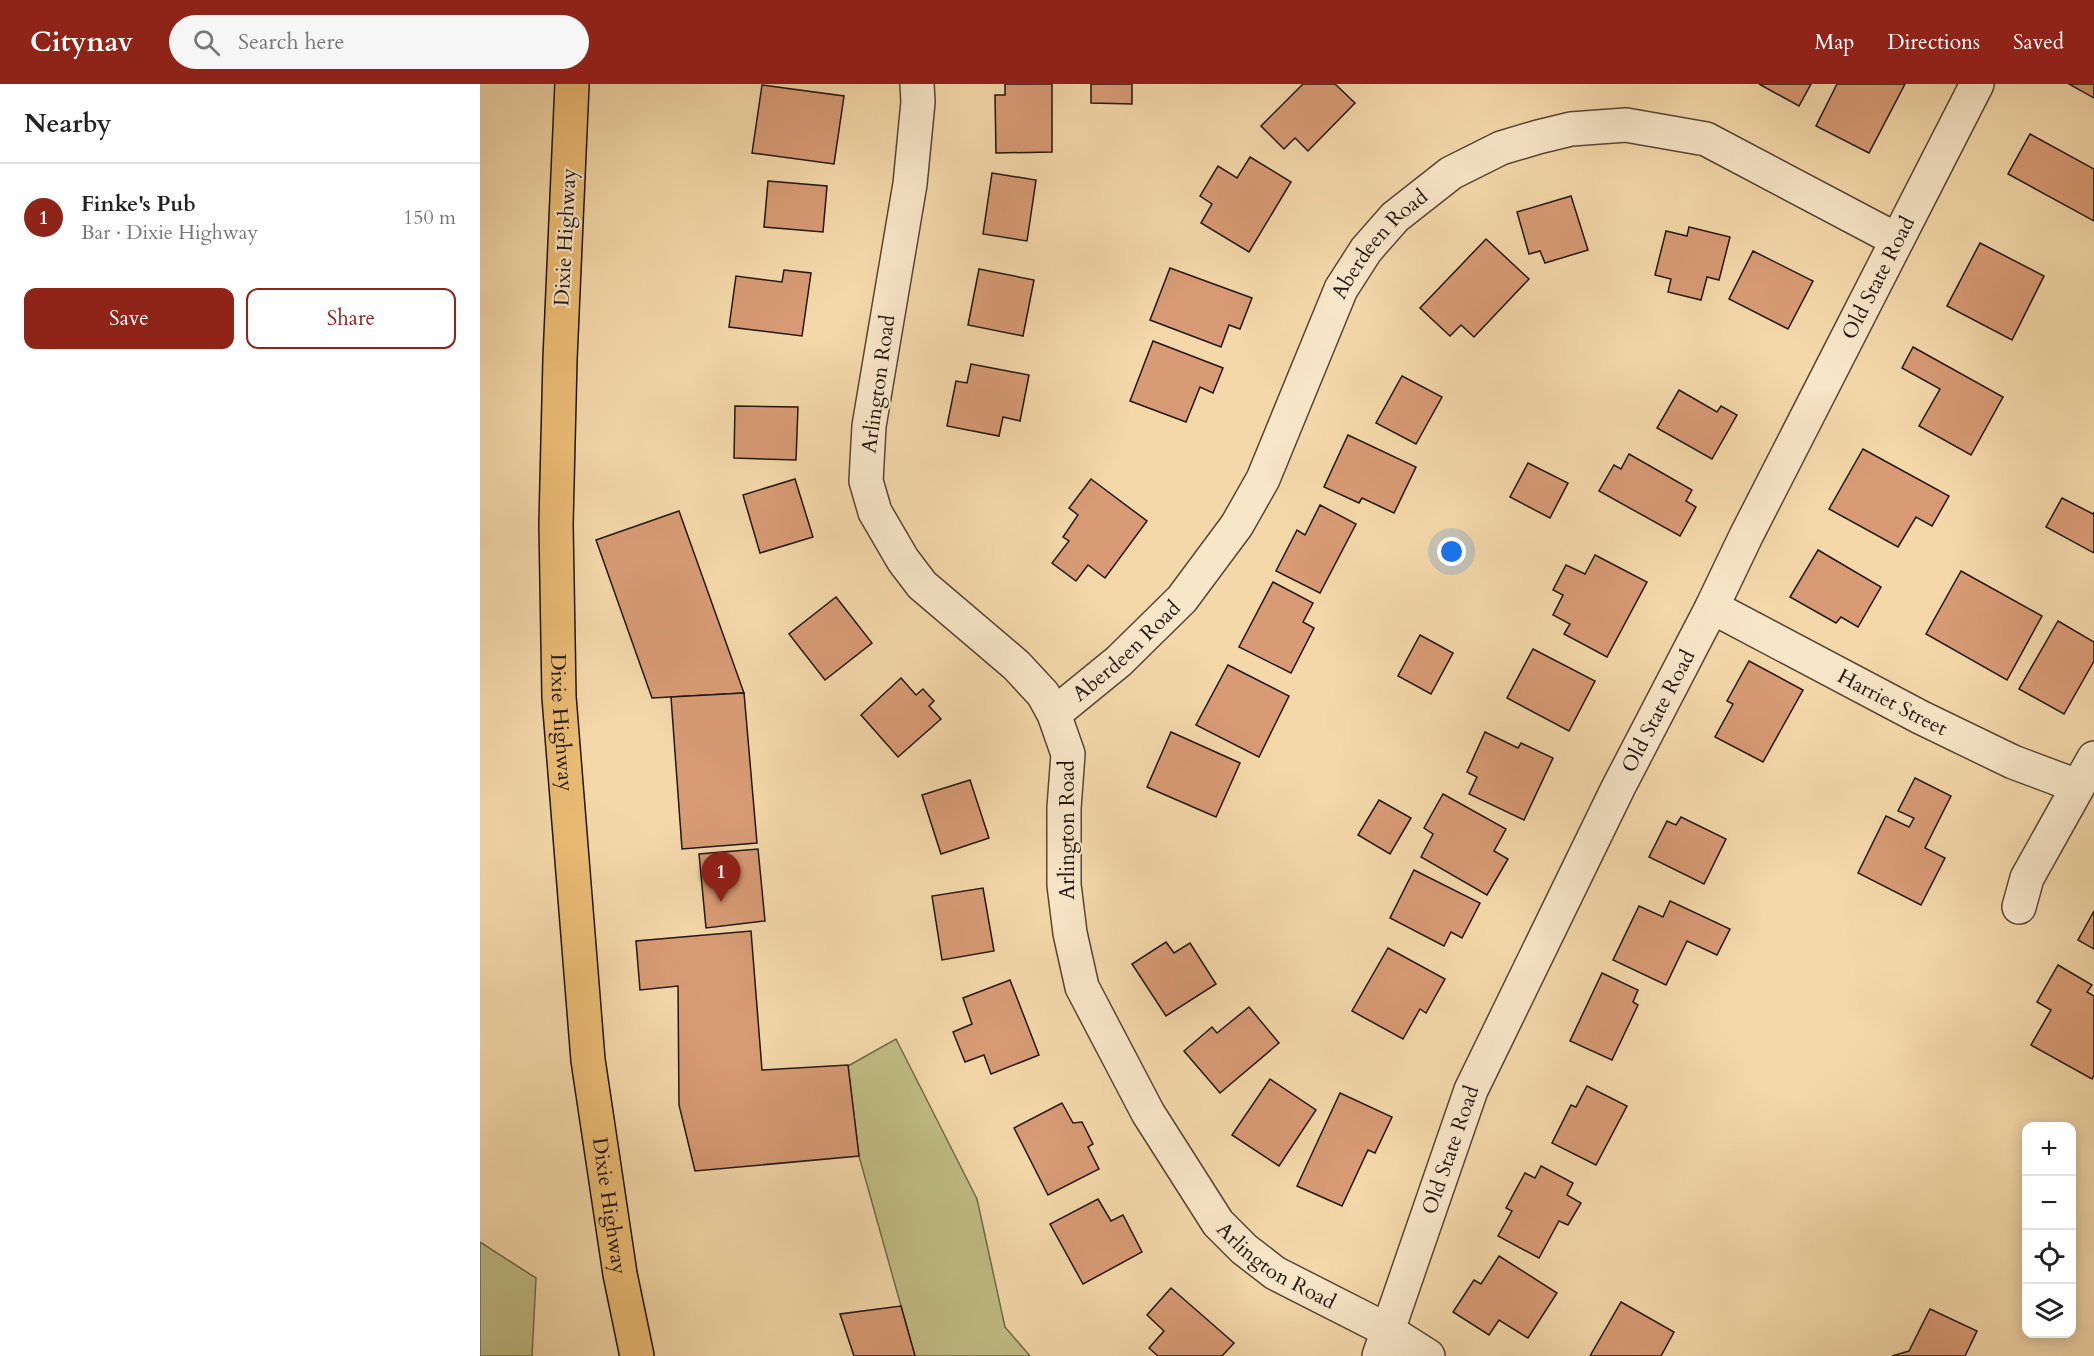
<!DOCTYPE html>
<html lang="en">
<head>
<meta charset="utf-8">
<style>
  body { margin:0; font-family:Cardo,serif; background:#f6f6f6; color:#222 }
  .controls { position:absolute; right:18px; bottom:18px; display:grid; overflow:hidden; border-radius:12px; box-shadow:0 3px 15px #0003 }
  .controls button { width:54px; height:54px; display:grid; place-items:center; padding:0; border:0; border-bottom:2px solid #e0e0e0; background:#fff; color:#222; font:30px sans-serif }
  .you { position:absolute; left:972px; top:468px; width:21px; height:21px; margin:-15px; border:4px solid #fff; border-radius:50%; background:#1a73e8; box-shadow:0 0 0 9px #1a73e833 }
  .badge { display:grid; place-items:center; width:39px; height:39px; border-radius:50%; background:#8f2418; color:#fff; font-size:20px; font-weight:700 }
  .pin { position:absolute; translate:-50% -50px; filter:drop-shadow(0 2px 3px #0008) }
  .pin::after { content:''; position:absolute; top:32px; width:21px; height:18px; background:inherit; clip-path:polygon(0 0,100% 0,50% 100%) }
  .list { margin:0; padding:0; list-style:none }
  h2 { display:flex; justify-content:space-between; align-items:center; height:78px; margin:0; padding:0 24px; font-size:26px }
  h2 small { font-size:20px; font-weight:400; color:#767676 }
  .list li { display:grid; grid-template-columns:39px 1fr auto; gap:18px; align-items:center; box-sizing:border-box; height:108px; padding:0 24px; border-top:2px solid #e0e0e0 }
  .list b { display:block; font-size:22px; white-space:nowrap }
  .list p { margin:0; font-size:20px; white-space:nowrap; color:#767676 }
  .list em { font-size:20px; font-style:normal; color:#767676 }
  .actions { display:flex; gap:12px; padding:18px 24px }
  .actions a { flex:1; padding:14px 0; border:2px solid #8f2418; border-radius:12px; text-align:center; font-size:21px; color:#8f2418 }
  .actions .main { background:#8f2418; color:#fff }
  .icon { flex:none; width:33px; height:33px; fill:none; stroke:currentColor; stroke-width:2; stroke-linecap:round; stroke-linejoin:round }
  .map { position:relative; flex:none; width:1614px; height:1272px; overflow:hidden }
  header { display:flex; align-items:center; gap:36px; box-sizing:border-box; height:84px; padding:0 30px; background:#8f2418; color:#fff }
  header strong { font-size:28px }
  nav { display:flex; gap:33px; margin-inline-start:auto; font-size:21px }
  .search { width:420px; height:54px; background:#f6f6f6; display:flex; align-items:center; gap:15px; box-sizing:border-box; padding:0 21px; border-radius:33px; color:#767676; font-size:22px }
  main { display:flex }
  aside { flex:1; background:#fff }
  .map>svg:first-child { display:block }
  .green { fill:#c1bd85; stroke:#716a4a; stroke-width:1.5 }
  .building { fill:#d89b75; stroke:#211610; stroke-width:1.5 }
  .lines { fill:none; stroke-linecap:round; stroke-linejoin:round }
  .minor-casing { stroke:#564636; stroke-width:36 }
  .primary-casing { stroke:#211610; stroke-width:36 }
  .minor { stroke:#f8e6c8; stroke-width:33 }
  .primary { stroke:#eabc75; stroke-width:33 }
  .labels { text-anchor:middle; stroke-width:4.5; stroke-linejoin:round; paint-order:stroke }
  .street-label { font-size:21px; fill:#211610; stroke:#f8e6c8 }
</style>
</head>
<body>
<header>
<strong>Citynav</strong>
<div class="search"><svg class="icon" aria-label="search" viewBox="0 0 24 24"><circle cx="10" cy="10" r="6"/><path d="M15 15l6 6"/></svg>Search here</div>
<nav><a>Map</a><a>Directions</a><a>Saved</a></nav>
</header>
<main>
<aside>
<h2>Nearby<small></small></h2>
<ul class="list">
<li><span class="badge">1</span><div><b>Finke's Pub</b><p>Bar · Dixie Highway</p></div><em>150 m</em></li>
</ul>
<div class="actions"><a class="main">Save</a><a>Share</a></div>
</aside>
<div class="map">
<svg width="1614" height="1272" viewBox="0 0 1614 1272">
  <rect width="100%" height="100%" fill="#f4d8aa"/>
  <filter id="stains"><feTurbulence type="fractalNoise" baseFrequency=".00333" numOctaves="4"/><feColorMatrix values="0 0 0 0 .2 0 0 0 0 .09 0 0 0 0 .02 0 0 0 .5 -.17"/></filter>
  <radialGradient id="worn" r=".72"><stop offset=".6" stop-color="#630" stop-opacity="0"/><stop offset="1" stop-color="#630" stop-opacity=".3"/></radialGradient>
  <!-- green -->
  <g class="green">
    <path d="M 416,955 L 497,1115 L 525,1243 L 550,1272 L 435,1272 L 379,1072 L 368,982 Z"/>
    <path d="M 0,1158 L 56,1194 L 52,1272 L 0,1272 Z"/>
  </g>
  <!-- building -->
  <g class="building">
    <path d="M 525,0 L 572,0 L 572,68 L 516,69 L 515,11 L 525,11 Z"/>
    <path d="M 611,0 L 652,0 L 652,20 L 611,19 Z"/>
    <path d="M 823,0 L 855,0 L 875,19 L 828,67 L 815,54 L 804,65 L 781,42 Z"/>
    <path d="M 1279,0 L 1331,0 L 1319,22 Z"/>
    <path d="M 1357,0 L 1425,0 L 1389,69 L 1336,42 Z"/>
    <path d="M 1589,0 L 1614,0 L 1614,14 Z"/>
    <path d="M 282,1 L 364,12 L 354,80 L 272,69 Z"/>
    <path d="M 1550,50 L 1614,85 L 1614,137 L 1528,90 Z"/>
    <path d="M 770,73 L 811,98 L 769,168 L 721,139 L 732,120 L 720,112 L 738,82 L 757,94 Z"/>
    <path d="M 512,89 L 556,96 L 547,157 L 503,150 Z"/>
    <path d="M 288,97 L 347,102 L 343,148 L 284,143 Z"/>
    <path d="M 1091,112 L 1108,166 L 1065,179 L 1060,167 L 1049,170 L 1037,128 Z"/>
    <path d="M 1209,143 L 1250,153 L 1239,196 L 1227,193 L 1221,216 L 1188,208 L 1191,195 L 1175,191 L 1186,147 L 1207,152 Z"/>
    <path d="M 1006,155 L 1049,195 L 994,253 L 981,241 L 970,252 L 940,224 Z"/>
    <path d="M 1500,159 L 1564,192 L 1532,256 L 1467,222 Z"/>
    <path d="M 1273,167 L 1333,197 L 1308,245 L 1249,215 Z"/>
    <path d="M 690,184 L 772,214 L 760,245 L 749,241 L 741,263 L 670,236 Z"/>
    <path d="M 499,185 L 554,196 L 543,252 L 488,241 Z"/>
    <path d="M 304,186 L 331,189 L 322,252 L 249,243 L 256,192 L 302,198 Z"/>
    <path d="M 673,257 L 743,284 L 733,309 L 720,303 L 706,338 L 650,317 Z"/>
    <path d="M 1433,263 L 1523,313 L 1491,371 L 1439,342 L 1460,305 L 1422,284 Z"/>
    <path d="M 491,280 L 549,291 L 540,337 L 523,333 L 519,352 L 467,342 L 476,297 L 487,299 Z"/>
    <path d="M 922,292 L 962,313 L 936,360 L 896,339 Z"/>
    <path d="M 1199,306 L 1237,328 L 1241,322 L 1257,331 L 1232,375 L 1177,344 Z"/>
    <path d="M 255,322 L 318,323 L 316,376 L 254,374 Z"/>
    <path d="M 868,351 L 936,383 L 914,429 L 882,414 L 879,419 L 844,403 Z"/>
    <path d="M 1383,365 L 1469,412 L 1452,442 L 1436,433 L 1418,463 L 1349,425 Z"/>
    <path d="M 1149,370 L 1212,406 L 1206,417 L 1216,423 L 1200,452 L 1119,407 L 1134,381 L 1141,385 Z"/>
    <path d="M 1048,379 L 1088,399 L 1070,434 L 1030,413 Z"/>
    <path d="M 315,395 L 333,453 L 280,469 L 263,411 Z"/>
    <path d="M 611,395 L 667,437 L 625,494 L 608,481 L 596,497 L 572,479 L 589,457 L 583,453 L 598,431 L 589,424 Z"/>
    <path d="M 1582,414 L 1613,430 L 1614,428 L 1614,469 L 1566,443 Z"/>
    <path d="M 840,421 L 876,440 L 840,509 L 796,487 L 817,446 L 825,451 Z"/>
    <path d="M 199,427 L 264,609 L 172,614 L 116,456 Z"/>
    <path d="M 1338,466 L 1401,503 L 1378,543 L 1361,533 L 1356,539 L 1310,513 Z"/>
    <path d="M 1115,471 L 1167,498 L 1127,573 L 1084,550 L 1090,540 L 1073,531 L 1083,511 L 1073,506 L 1086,481 L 1105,490 Z"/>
    <path d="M 1481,487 L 1562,532 L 1527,596 L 1446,550 Z"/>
    <path d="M 793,498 L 833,519 L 823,538 L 834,544 L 811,589 L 759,563 Z"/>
    <path d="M 356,513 L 392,559 L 345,596 L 309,550 Z"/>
    <path d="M 1578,537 L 1614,558 L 1614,577 L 1584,630 L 1539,605 Z"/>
    <path d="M 940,551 L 973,569 L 951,610 L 918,592 Z"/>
    <path d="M 1053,565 L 1115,597 L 1089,647 L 1027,614 Z"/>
    <path d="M 1269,577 L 1323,606 L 1283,678 L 1235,653 L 1253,620 L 1247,617 Z"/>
    <path d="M 748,581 L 809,612 L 779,673 L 716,641 Z"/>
    <path d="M 421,594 L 436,611 L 443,605 L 454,617 L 449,622 L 461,635 L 418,673 L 381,631 Z"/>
    <path d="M 264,609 L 277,759 L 202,765 L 191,613 Z"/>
    <path d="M 691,648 L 760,679 L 736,733 L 667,703 Z"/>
    <path d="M 1005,648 L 1038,664 L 1041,659 L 1073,674 L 1044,736 L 989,710 L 997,693 L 987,688 Z"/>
    <path d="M 1435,694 L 1471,712 L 1445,764 L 1465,774 L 1441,821 L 1378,789 L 1406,732 L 1429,743 L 1434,734 L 1418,727 Z"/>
    <path d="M 490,696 L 509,754 L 461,770 L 442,711 Z"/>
    <path d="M 963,710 L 1026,745 L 1014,767 L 1028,775 L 1007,811 L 941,773 L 953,750 L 944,744 Z"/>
    <path d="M 899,716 L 931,734 L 910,770 L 878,751 Z"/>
    <path d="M 1201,733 L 1246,755 L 1224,800 L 1169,773 L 1187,737 L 1196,741 Z"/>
    <path d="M 278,765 L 285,837 L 226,844 L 219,770 Z"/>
    <path d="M 934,786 L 1000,819 L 982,854 L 971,848 L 964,862 L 910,834 Z"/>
    <path d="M 503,804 L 514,867 L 462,876 L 452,812 Z"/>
    <path d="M 1190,817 L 1250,845 L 1237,871 L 1207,857 L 1186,901 L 1133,876 L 1159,822 L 1183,833 Z"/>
    <path d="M 1614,827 L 1614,865 L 1598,856 Z"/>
    <path d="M 271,847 L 282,986 L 368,981 L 379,1072 L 215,1087 L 199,1021 L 198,902 L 160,906 L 156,857 Z"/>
    <path d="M 686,858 L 694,869 L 710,859 L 736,900 L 686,932 L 652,880 Z"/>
    <path d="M 908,864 L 965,895 L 946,929 L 940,925 L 923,955 L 872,927 Z"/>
    <path d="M 1578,881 L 1612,901 L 1607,908 L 1614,912 L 1614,991 L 1612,995 L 1551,961 L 1571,926 L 1557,918 Z"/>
    <path d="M 1122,889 L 1158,906 L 1153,918 L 1158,921 L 1132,976 L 1090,957 Z"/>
    <path d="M 530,896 L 559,971 L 511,990 L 504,971 L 485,978 L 473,948 L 492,940 L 483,914 Z"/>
    <path d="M 769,923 L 799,959 L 740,1009 L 704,967 L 732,943 L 737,949 Z"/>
    <path d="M 790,995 L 836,1026 L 799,1082 L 752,1051 Z"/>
    <path d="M 1107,1002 L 1147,1022 L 1116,1081 L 1072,1059 L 1091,1021 L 1096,1023 Z"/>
    <path d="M 860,1009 L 912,1033 L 895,1069 L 888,1066 L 862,1122 L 817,1102 Z"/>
    <path d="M 582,1019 L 593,1039 L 602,1038 L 613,1060 L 608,1063 L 619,1085 L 568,1111 L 534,1044 Z"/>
    <path d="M 1061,1082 L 1093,1099 L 1087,1111 L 1101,1119 L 1088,1141 L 1079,1137 L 1059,1174 L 1018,1152 L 1032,1127 L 1026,1124 L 1045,1089 L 1055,1094 Z"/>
    <path d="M 618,1115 L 631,1137 L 643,1131 L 662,1168 L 603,1200 L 570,1140 Z"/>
    <path d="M 1019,1172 L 1077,1209 L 1048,1254 L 1019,1236 L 1009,1251 L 973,1228 L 994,1196 L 1001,1200 Z"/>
    <path d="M 691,1204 L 754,1259 L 742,1272 L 678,1272 L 669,1264 L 684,1247 L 667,1231 Z"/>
    <path d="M 1141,1218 L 1194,1248 L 1181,1272 L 1110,1272 Z"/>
    <path d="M 421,1222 L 435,1272 L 374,1272 L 360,1230 Z"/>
    <path d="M 1450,1225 L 1497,1247 L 1485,1272 L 1412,1272 L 1429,1267 Z"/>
  </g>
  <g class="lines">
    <!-- minor casing -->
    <g class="minor-casing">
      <g id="minor">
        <path id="s1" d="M 437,0 L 438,18 L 430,100 L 389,342 L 386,397 L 395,428 L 423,476 L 442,501 L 536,581 L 563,610 L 574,630 L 588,670 L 584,724 L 584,801 L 590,849 L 602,903 L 668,1029 L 738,1139 L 764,1165 L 795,1189 L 907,1246 L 948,1272"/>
        <path id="s2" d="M 1232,523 L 1440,633 L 1533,678 L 1597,702"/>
        <path id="s3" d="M 574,630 L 639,577 L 702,515 L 757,441 L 783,395 L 861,205 L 886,166 L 915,133 L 971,89 L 1021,64 L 1058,53 L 1091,45 L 1146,41 L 1226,55 L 1417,156"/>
        <path d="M 1539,823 L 1547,794 L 1614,674"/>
        <path id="s4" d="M 899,1272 L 991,1006 L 1138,704 L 1232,523 L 1266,452 L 1497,0"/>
      </g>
    </g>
    <!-- primary casing -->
    <g class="primary-casing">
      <g id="primary">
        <path id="s5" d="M 92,0 L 80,275 L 76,440 L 79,613 L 108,976 L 140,1190 L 157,1272"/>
      </g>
    </g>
    <!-- minor -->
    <use href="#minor" class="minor"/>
    <!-- primary -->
    <use href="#primary" class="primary"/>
  </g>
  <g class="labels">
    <!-- street labels -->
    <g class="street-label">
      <text transform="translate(85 153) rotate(-87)" y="7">Dixie Highway</text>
      <text dy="7" stroke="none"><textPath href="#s3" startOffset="582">Aberdeen Road</textPath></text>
      <text dy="7" stroke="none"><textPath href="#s4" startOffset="1190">Old State Road</textPath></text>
      <text transform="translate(398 300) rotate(-82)" y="7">Arlington Road</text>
      <text dy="7" stroke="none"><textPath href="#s3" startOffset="96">Aberdeen Road</textPath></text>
      <text dy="7" stroke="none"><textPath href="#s2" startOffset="204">Harriet Street</textPath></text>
      <text dy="7" stroke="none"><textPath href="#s4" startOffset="704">Old State Road</textPath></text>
      <text dy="7" stroke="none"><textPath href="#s5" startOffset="639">Dixie Highway</textPath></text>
      <text transform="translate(587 746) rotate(-90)" y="7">Arlington Road</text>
      <text dy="7" stroke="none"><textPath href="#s4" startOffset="218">Old State Road</textPath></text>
      <text dy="7" stroke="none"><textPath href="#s5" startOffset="1125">Dixie Highway</textPath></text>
      <text dy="7" stroke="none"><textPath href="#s1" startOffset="1329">Arlington Road</textPath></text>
    </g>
  </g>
  <rect width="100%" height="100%" filter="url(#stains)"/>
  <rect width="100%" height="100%" fill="url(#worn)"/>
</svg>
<div class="controls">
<button>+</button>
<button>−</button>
<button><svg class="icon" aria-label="locate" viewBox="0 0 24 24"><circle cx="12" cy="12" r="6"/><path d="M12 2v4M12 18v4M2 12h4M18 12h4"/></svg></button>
<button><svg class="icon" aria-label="layers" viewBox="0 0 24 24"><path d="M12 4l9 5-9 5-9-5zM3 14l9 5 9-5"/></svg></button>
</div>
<div class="you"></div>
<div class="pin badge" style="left:241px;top:818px">1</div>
</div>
</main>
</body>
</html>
